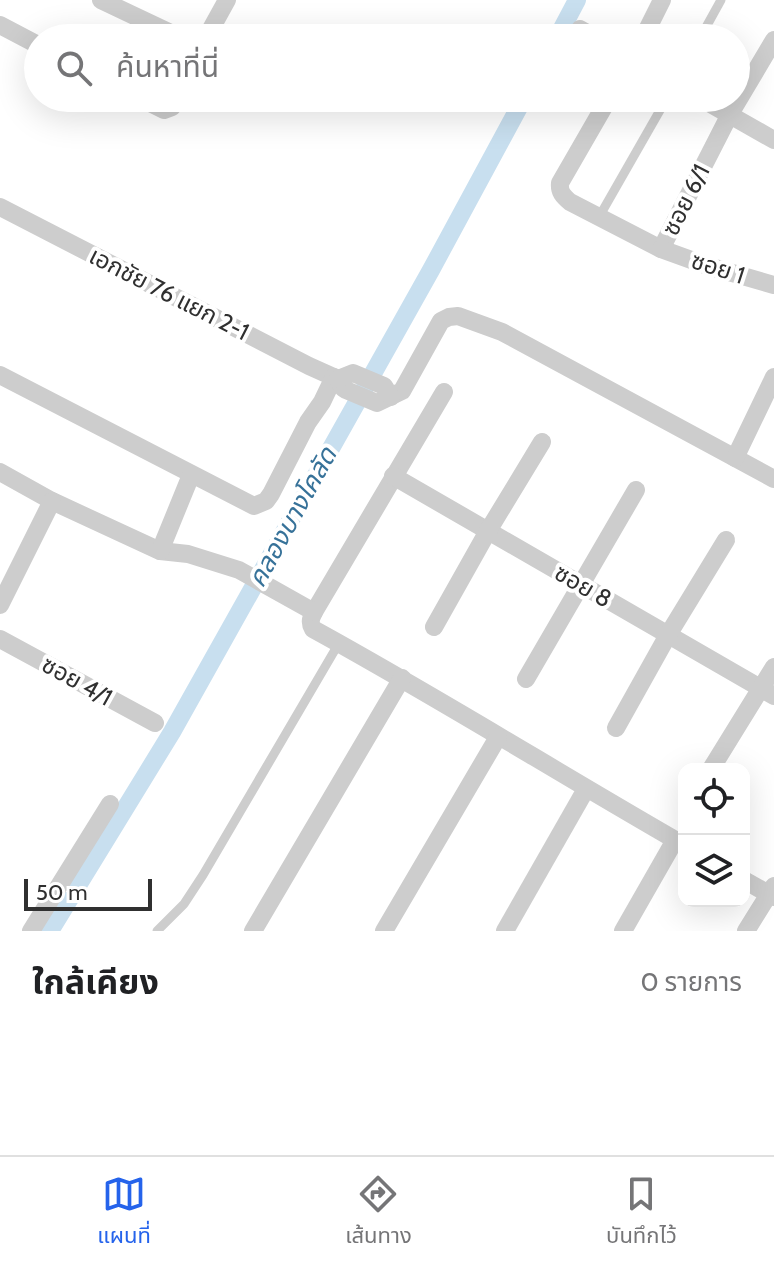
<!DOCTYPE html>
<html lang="th">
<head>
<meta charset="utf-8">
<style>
  body { margin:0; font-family:Cabin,"Noto Sans Thai",sans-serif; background:#f2f2f2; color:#202124 }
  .controls { position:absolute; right:24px; bottom:24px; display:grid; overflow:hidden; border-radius:16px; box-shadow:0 8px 32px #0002 }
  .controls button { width:72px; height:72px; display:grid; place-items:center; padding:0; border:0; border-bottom:2px solid #e0e0e0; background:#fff; color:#202124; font:40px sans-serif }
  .scale { position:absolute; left:24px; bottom:20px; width:128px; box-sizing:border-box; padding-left:8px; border:4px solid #303030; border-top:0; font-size:22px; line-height:28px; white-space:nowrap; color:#303030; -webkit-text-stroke:6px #fff; paint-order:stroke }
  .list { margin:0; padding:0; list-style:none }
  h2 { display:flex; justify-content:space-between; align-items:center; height:104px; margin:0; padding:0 32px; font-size:34px }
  h2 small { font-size:26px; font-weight:400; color:#757577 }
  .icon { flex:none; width:44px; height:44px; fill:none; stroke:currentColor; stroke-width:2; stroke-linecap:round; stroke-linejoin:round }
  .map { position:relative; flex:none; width:774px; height:931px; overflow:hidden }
  .search { position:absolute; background:#fff; box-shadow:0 8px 32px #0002; left:24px; right:24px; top:24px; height:88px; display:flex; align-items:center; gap:20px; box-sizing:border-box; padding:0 28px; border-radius:44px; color:#757577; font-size:30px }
  .sheet { height:224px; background:#fff }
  nav { display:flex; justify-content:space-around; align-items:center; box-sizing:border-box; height:112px; border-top:2px solid #e0e0e0; background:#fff; font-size:22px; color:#757577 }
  nav a { display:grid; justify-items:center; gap:4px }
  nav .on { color:#2563eb }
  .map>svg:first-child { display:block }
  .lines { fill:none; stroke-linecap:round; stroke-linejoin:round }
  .canal { stroke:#c8dfef; stroke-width:18 }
  .lane { stroke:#cdcdcd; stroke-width:9 }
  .street { stroke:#cdcdcd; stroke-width:18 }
  .labels { text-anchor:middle; stroke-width:8; stroke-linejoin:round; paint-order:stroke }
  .street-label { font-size:24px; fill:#303030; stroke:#fff }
  .water-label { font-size:26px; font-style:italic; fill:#377299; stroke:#fff }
</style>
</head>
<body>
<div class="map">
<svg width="774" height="931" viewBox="0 0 774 931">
  <rect width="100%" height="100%" fill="#fff"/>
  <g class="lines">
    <!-- canal -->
    <g class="canal">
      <path d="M 557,38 L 577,0"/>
      <path d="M 50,931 L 172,732 L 431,270 L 524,98"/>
    </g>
    <!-- lane -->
    <g class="lane">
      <path d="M 700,38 L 721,0"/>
      <path d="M 599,217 L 667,98"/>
      <path d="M 157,931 L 184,904 L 203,875 L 339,643"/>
    </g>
    <!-- street -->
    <g class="street">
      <path d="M 101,0 L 181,38"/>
      <path d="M 0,25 L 38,45"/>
      <path d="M 580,29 L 596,38"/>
      <path d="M 206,38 L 227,0"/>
      <path d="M 643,38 L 662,0"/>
      <path d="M 140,98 L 164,110 L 172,107 L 178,98"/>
      <path d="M 609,98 L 560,183 C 559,192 563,196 570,202 L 661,249 L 730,114 L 774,40"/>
      <path d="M 700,98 L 774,140"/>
      <path d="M 0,207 L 309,366 L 338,379"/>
      <path d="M 661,249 L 708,266 L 774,285"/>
      <path d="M 0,375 L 254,506 L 266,501 L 271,494 L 308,422 L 322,402 L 334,377"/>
      <path d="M 338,379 L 343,388 L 346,390 L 377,403 L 402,391 L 441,321 L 449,317 L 458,316 L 502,332 L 774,479"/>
      <path d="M 338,379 L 353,373 L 384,386 L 391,397"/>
      <path d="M 444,392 L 314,612 C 311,618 309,622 313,629 C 439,698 560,774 684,845"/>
      <path d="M 735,458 L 774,377"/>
      <path d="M 0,472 L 52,501 L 160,551 L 188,554 L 239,570 L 314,612"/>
      <path d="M 393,476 L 774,696"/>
      <path d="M 160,551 L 191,475"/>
      <path d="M 0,605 L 52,501"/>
      <path d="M 434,627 L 488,531 L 542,442"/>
      <path d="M 0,639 L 155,723"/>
      <path d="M 526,679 L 636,490"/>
      <path d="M 616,728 L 668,635 L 726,540"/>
      <path d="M 711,769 L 774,667"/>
      <path d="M 744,880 L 774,897"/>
      <path d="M 31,931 L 110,804"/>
      <path d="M 253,931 L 402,678"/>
      <path d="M 384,931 L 498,737"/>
      <path d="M 505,931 L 586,789"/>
      <path d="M 623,931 L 675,840"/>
      <path d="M 746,931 L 774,886"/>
    </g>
  </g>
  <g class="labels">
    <!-- street labels -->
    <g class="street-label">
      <text transform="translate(686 200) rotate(-63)" y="8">ซอย 6/1</text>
      <text transform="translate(718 268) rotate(18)" y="8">ซอย 1</text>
      <text transform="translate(169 294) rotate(27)" y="8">เอกชัย 76 แยก 2-1</text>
      <text transform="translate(583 586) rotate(30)" y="8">ซอย 8</text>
      <text transform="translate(77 681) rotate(29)" y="8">ซอย 4/1</text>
    </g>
    <!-- water labels -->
    <g class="water-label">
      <text transform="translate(292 517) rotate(-61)" y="9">คลองบางโคลัด</text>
    </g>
  </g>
</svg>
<div class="controls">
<button><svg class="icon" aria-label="locate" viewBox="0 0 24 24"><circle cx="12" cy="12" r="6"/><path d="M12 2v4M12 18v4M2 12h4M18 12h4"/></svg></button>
<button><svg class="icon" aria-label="layers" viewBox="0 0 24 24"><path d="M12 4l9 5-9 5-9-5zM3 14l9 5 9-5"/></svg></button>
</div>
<div class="scale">50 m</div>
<div class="search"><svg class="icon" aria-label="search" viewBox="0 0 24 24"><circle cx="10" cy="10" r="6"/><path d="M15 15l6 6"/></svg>ค้นหาที่นี่</div>
</div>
<section class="sheet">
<h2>ใกล้เคียง<small>0 รายการ</small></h2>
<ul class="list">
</ul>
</section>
<nav>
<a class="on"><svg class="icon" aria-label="map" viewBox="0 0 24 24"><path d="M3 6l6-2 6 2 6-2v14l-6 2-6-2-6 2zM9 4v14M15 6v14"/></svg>แผนที่</a>
<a><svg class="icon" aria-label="directions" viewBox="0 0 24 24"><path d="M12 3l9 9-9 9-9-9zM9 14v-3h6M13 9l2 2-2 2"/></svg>เส้นทาง</a>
<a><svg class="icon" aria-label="saved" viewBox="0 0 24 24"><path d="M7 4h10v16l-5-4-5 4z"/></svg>บันทึกไว้</a>
</nav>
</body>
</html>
